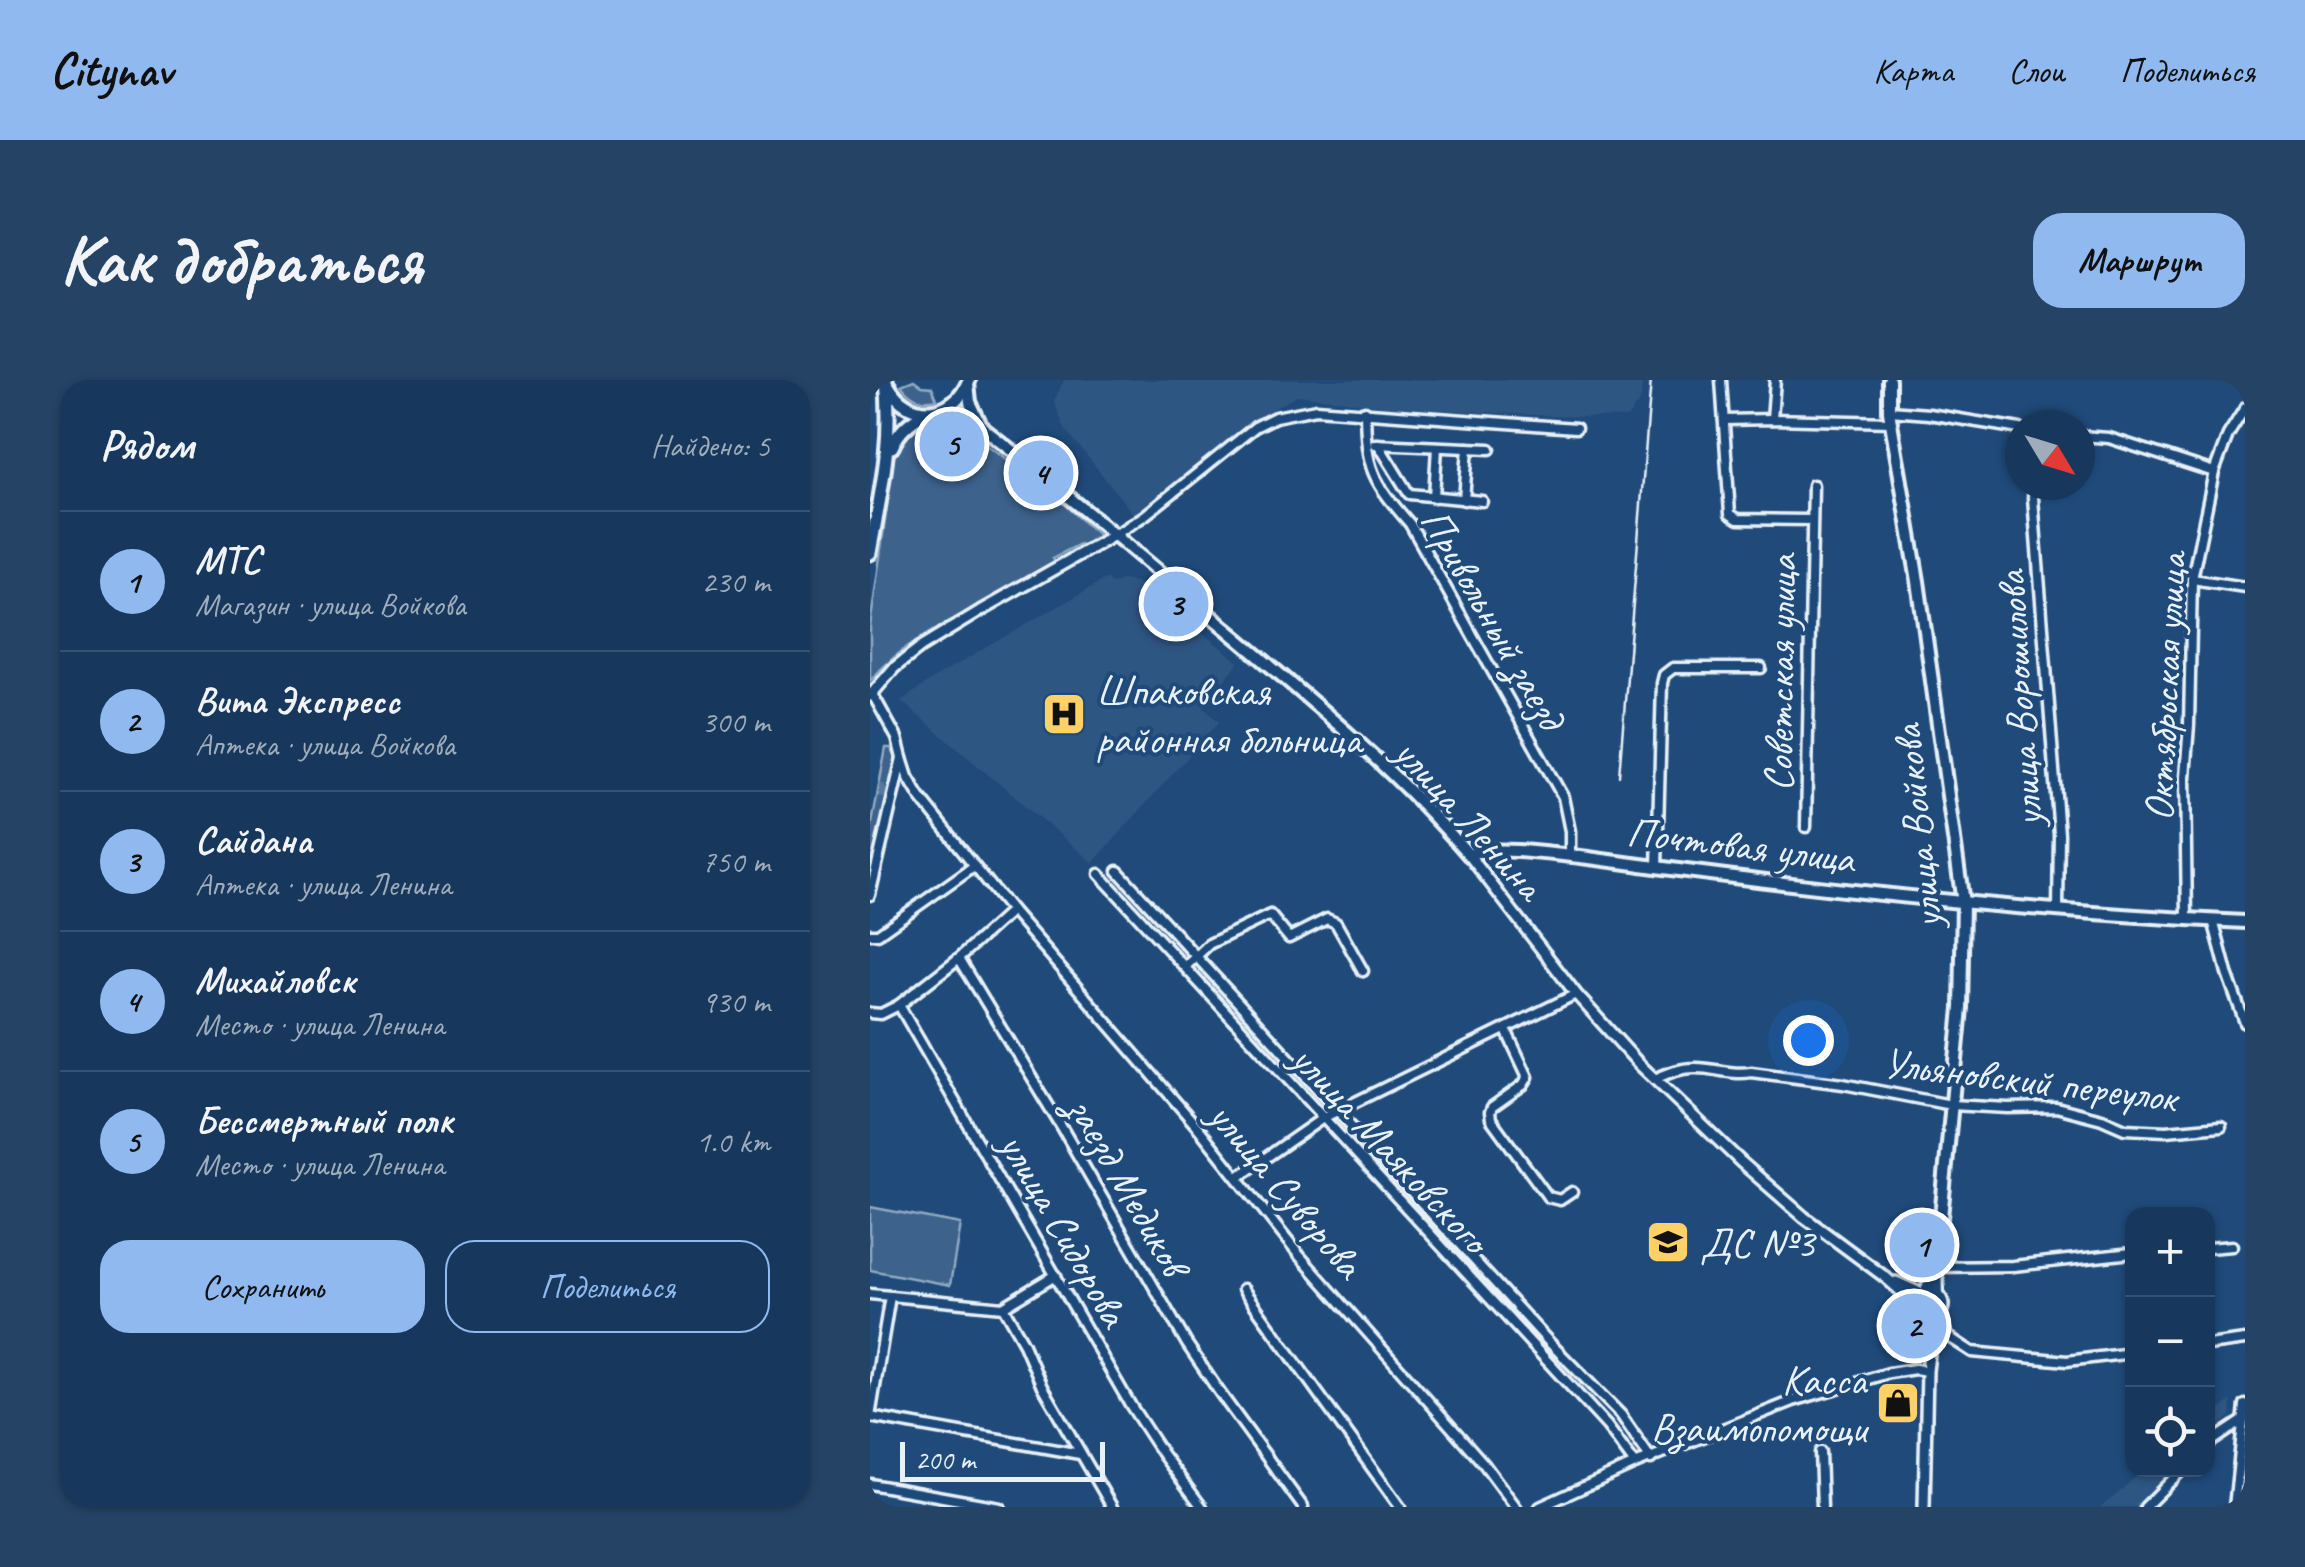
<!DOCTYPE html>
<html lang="ru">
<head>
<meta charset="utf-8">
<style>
  body { margin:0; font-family:Caveat,sans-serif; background:#244365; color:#f1f3f6 }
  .controls { position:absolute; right:30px; bottom:30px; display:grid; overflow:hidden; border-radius:20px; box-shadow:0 2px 8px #0004 }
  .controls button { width:90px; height:90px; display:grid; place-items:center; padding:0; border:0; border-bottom:2px solid #365272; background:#17385c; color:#f1f3f6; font:50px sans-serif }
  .compass { position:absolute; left:1135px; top:30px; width:90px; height:90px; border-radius:50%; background:#17385c; box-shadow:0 2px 8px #0004; rotate:128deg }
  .scale { position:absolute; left:30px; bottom:25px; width:205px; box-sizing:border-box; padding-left:10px; border:5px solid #e8f1f8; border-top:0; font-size:28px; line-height:35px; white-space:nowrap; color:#e8f1f8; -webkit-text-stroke:8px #1f4a7a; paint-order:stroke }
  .you { position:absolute; left:938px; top:660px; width:35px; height:35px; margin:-25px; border:8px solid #fff; border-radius:50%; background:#1a73e8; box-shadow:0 0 0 15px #1a73e833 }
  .badge { display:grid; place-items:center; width:65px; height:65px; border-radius:50%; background:#90b9f0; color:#111; font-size:32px; font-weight:700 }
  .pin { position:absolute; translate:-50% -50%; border:5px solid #fff; box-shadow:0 2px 10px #0006 }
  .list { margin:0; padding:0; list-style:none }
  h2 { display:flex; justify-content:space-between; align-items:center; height:130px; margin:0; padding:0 40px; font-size:42px }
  h2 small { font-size:32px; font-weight:400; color:#9eacbb }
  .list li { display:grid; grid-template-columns:65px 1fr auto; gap:30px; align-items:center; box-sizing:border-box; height:140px; padding:0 40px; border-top:2px solid #365272 }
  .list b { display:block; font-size:38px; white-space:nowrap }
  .list p { margin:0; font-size:32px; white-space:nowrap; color:#9eacbb }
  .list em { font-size:32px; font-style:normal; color:#9eacbb }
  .actions { display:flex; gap:20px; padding:30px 40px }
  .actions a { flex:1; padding:22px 0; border:2px solid #90b9f0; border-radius:30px; text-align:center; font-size:35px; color:#90b9f0 }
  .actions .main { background:#90b9f0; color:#111 }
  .icon { flex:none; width:55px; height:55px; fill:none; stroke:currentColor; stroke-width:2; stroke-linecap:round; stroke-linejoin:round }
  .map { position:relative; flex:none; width:1375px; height:1127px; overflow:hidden; border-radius:30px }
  header { display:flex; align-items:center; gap:60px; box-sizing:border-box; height:140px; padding:0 50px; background:#90b9f0; color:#111 }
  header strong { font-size:48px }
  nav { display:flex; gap:55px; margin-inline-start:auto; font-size:35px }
  .intro { display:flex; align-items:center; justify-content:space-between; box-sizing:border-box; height:240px; padding:0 60px }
  h1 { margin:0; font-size:70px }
  .button { padding:25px 45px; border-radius:30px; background:#90b9f0; color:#111; font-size:35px; font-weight:700 }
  main { display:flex; gap:60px; padding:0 60px }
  aside { flex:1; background:#17385c; border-radius:30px; box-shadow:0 2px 8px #0004 }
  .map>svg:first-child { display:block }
  .built { fill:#2e5683 }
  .green { fill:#3c628c; stroke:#92aac2; stroke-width:2.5 }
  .forest { fill:url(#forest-firs); stroke:#92aac2; stroke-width:2.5 }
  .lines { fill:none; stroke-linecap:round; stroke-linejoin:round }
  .minor-casing { stroke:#e8f1f8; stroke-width:15 }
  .tertiary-casing { stroke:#e8f1f8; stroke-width:16 }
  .secondary-casing { stroke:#e8f1f8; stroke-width:18 }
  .primary-casing { stroke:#e8f1f8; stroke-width:19 }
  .minor { stroke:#1f4a7a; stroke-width:8 }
  .tertiary { stroke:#1f4a7a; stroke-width:9 }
  .secondary { stroke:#1f4a7a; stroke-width:10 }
  .primary { stroke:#1f4a7a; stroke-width:11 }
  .rail { stroke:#e8f1f8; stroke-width:2.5 }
  .labels { text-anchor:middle; stroke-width:8; stroke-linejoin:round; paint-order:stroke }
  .street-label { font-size:42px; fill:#e8f1f8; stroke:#1f4a7a }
  .poi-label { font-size:42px; fill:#e8f1f8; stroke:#1f4a7a; text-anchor:start }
</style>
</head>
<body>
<header>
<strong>Citynav</strong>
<nav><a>Карта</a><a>Слои</a><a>Поделиться</a></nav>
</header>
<div class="intro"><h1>Как добраться</h1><a class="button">Маршрут</a></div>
<main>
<aside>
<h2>Рядом<small>Найдено: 5</small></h2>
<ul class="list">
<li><span class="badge">1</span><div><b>МТС</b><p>Магазин · улица Войкова</p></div><em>230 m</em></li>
<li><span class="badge">2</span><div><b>Вита Экспресс</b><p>Аптека · улица Войкова</p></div><em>300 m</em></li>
<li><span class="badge">3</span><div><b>Сайдана</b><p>Аптека · улица Ленина</p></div><em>750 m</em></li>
<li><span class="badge">4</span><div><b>Михайловск</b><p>Место · улица Ленина</p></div><em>930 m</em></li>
<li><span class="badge">5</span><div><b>Бессмертный полк</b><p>Место · улица Ленина</p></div><em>1.0 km</em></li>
</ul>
<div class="actions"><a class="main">Сохранить</a><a>Поделиться</a></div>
</aside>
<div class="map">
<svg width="1375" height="1127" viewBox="0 0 1375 1127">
  <defs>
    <pattern id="forest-firs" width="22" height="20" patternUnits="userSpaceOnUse" patternTransform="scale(2.5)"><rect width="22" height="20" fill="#3c628c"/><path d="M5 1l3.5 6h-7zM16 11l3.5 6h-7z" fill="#58799d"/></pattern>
  </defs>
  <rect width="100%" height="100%" fill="#1f4a7a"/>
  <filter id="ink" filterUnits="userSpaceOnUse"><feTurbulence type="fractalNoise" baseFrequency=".01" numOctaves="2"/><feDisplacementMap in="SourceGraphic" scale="20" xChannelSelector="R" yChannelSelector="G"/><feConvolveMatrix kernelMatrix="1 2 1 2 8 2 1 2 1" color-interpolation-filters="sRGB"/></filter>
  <g filter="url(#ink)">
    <!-- built -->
    <g class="built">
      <path d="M 194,0 L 772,0 L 771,19 L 757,38 L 682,36 L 523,27 L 428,15 L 378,43 L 330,82 L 267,139 L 194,47 L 184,21 Z"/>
      <path d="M 237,198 L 241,204 L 251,200 L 266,202 L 318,245 L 320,243 L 369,282 L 333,327 L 349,342 L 223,483 L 31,321 L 69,295 Z"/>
      <path d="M 1362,1020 L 1361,1036 L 1338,1056 L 1338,1039 Z"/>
      <path d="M 1273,1090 L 1306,1090 L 1270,1127 L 1230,1127 L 1244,1117 Z"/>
    </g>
    <!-- green -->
    <g class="green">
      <path d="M 44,0 L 52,6 L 62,7 L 67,19 C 51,23 41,18 31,5 Z"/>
      <path d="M 72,40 L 93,47 L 197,126 L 228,155 L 229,159 L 215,167 L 210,164 L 183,178 L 187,183 C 169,193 150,204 132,214 C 84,239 36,259 0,301 L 0,247 L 24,77 C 35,55 47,44 72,40 Z"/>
      <path d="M 0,827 L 90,844 L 80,905 L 0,890 Z"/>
    </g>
    <!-- forest -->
    <path class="forest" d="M 16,368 L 21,368 L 27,380 L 0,505 L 0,454 Z"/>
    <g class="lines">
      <!-- minor casing -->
      <g class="minor-casing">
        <g id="minor">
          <path d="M 851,0 L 860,134 L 868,139 L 942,140"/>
          <path d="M 495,31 C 496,90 502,100 540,144 L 693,417 L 700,451 L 700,476"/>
          <path d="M 1019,31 L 1059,34 L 1150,49"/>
          <path d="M 902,39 L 905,0"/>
          <path d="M 854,40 L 902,39 L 1021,42"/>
          <path d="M 1210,56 L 1239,58 L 1344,92"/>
          <path d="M 505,64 L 620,69"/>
          <path d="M 508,64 L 539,114 L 612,121"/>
          <path d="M 1164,105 L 1163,118 L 1189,454 L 1188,530"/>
          <path d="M 564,117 L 567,67"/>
          <path d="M 594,120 L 598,68"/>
          <path d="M 246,154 L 274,136 L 385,47 L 405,37 L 446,29 L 706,48"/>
          <path d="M 1322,199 L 1375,207"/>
          <path d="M 32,378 L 38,397 L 50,417 L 141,531 L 330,750 L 428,874 L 614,1084 L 646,1127"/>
          <path d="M 936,447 L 943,105"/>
          <path d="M 787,488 L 792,303 L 794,295 L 803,288 L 891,288"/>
          <path d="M 248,491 L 679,962 L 751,1035 L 781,1079"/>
          <path d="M 229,494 L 737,1046 L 765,1084"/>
          <path d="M 0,515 L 32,378 L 27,358 L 2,313"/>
          <path d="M 1317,538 L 1315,397 L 1319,345 L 1322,199 L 1344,92 L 1358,55 L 1375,28"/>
          <path d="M 1343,540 L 1357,593 L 1375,643"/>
          <path d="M 0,554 L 8,554 L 104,486"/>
          <path d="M 89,578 L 141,531"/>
          <path d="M 316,586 L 339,564 L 400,535 L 419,558 L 457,539 L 466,543 L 493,591"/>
          <path d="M 29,625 L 89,578 L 192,748 L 317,964 L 350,1013 L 433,1127"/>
          <path d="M 0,633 L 11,634 L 29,625 L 261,1026 L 293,1075 L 332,1127"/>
          <path d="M 636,650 L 658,697 L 653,705 L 622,727 L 620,732 L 621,739 L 678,817 L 690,820 L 702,812"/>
          <path d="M 785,699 C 798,693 810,688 824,688 C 843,687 861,696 881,692 L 973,704 L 1081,725 L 1138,728 L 1186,727 L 1232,739 L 1255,749 L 1296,751 L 1351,746"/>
          <path d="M 368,797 L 453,738 L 706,614"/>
          <path d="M 1338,868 L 1362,866"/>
          <path d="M 1066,887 L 1143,886 L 1262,873"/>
          <path d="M 186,895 L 133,927 L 154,964 L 172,1006 L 242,1127"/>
          <path d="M 373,909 L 530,1127"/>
          <path d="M 0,914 L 133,927"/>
          <path d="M 1065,937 L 1079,957 L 1102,972 L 1197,981 L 1262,973"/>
          <path d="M 1338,965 L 1375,960"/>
          <path d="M 0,1037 L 210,1074"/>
          <path d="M 0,1037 L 20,916"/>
          <path d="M 1338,1064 L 1374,1040"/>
          <path d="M 950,1072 L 952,1127"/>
          <path d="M 0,1104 L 129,1127"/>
          <path d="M 670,1127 L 765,1084 L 923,1021 L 1019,993 L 1045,989 L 1057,991"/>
          <path d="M 1275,1127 L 1312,1090"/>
          <path d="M 1364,1127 L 1375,1025"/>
        </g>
      </g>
      <!-- tertiary casing -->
      <g class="tertiary-casing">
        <g id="tertiary">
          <path d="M 0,316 L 24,288 L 51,267 L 110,231 L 246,154"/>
          <path d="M 599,475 L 706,614 L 769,684 L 871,782 L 934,837 L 1015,897 L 1047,925"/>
          <path d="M 1026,902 L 1053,914"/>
          <circle cx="1060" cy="925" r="13"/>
          <path d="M 1054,1127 L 1057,991 L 1063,938"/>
        </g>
      </g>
      <!-- secondary casing -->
      <g class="secondary-casing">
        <g id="secondary">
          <path d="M 1019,0 L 1019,31 L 1048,201 L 1093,523 L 1091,628 L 1066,890 L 1067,914"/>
          <path d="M 98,3 L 100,22 L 112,47"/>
          <path d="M 67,30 L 95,38 L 113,48 C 193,110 270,176 348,242 C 435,315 524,388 599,475 C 620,462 740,481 771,485 C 971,512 1173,533 1375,542"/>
          <path d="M 1055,913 L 1065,890"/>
        </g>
      </g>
      <!-- primary casing -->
      <g class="primary-casing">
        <g id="primary">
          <path d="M 18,5 C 38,42 83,39 99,0"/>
          <path d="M 22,67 C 29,50 41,41 57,32"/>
          <path d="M 0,173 C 11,111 23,63 16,0"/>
        </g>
      </g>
      <!-- minor -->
      <use href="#minor" class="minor"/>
      <!-- tertiary -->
      <use href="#tertiary" class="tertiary"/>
      <!-- secondary -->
      <use href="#secondary" class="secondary"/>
      <!-- primary -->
      <use href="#primary" class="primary"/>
      <!-- rail -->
      <path class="rail" d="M 749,396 L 781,0"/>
    </g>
  </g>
  <!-- icons -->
  <defs>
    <g id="hospital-square" transform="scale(2.25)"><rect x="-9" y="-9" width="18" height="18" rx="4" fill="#ffd166" stroke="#1f4a7a"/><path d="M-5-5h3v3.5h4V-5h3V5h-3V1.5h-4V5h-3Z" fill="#111"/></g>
    <g id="school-square" transform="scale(2.25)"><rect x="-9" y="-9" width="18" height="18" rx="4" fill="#ffd166" stroke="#1f4a7a"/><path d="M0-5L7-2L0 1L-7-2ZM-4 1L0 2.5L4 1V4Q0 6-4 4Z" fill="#111"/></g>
    <g id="shop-square" transform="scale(2.25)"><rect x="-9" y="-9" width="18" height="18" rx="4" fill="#ffd166" stroke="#1f4a7a"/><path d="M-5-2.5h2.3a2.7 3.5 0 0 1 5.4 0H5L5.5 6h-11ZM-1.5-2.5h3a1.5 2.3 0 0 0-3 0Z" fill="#111"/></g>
  </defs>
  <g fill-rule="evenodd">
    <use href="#hospital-square" x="194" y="334"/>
    <use href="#school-square" x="798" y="862"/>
    <use href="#shop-square" x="1028" y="1023"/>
  </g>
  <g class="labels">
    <!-- street labels -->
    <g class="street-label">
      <text transform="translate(624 238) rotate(60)" y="15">Привольный заезд</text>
      <text transform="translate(909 293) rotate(-89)" y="15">Советская улица</text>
      <text transform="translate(1294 307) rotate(-87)" y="15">Октябрьская улица</text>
      <text transform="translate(1148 319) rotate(-94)" y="15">улица Ворошилова</text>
      <text transform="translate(600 438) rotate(48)" y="15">улица Ленина</text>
      <text transform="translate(1046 447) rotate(-96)" y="15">улица Войкова</text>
      <text transform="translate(871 464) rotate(7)" y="15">Почтовая улица</text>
      <text transform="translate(1160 699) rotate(7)" y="15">Ульяновский переулок</text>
      <text transform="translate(521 768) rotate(47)" y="15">улица Маяковского</text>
      <text transform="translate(259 805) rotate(60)" y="15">заезд Медиков</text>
      <text transform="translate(417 809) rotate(50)" y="15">улица Суворова</text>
      <text transform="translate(195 849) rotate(60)" y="15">улица Сидорова</text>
    </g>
    <!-- poi labels -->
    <g class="poi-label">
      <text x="226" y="325">Шпаковская<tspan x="226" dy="48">районная больница</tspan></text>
      <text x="830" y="877">ДС №3</text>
      <text x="996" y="1014" text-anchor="end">Касса<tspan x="996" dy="48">Взаимопомощи</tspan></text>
    </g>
  </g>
</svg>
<div class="controls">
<button>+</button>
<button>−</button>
<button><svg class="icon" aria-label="locate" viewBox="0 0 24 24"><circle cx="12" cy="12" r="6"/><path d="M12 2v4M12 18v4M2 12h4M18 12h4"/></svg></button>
</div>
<svg class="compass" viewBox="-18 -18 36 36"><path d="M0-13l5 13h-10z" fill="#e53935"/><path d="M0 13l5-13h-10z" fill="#9eacbb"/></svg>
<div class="scale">200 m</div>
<div class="you"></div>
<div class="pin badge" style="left:1052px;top:865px">1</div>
<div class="pin badge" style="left:1044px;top:946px">2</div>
<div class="pin badge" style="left:306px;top:224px">3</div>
<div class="pin badge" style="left:171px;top:93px">4</div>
<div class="pin badge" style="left:82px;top:64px">5</div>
</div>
</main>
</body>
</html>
